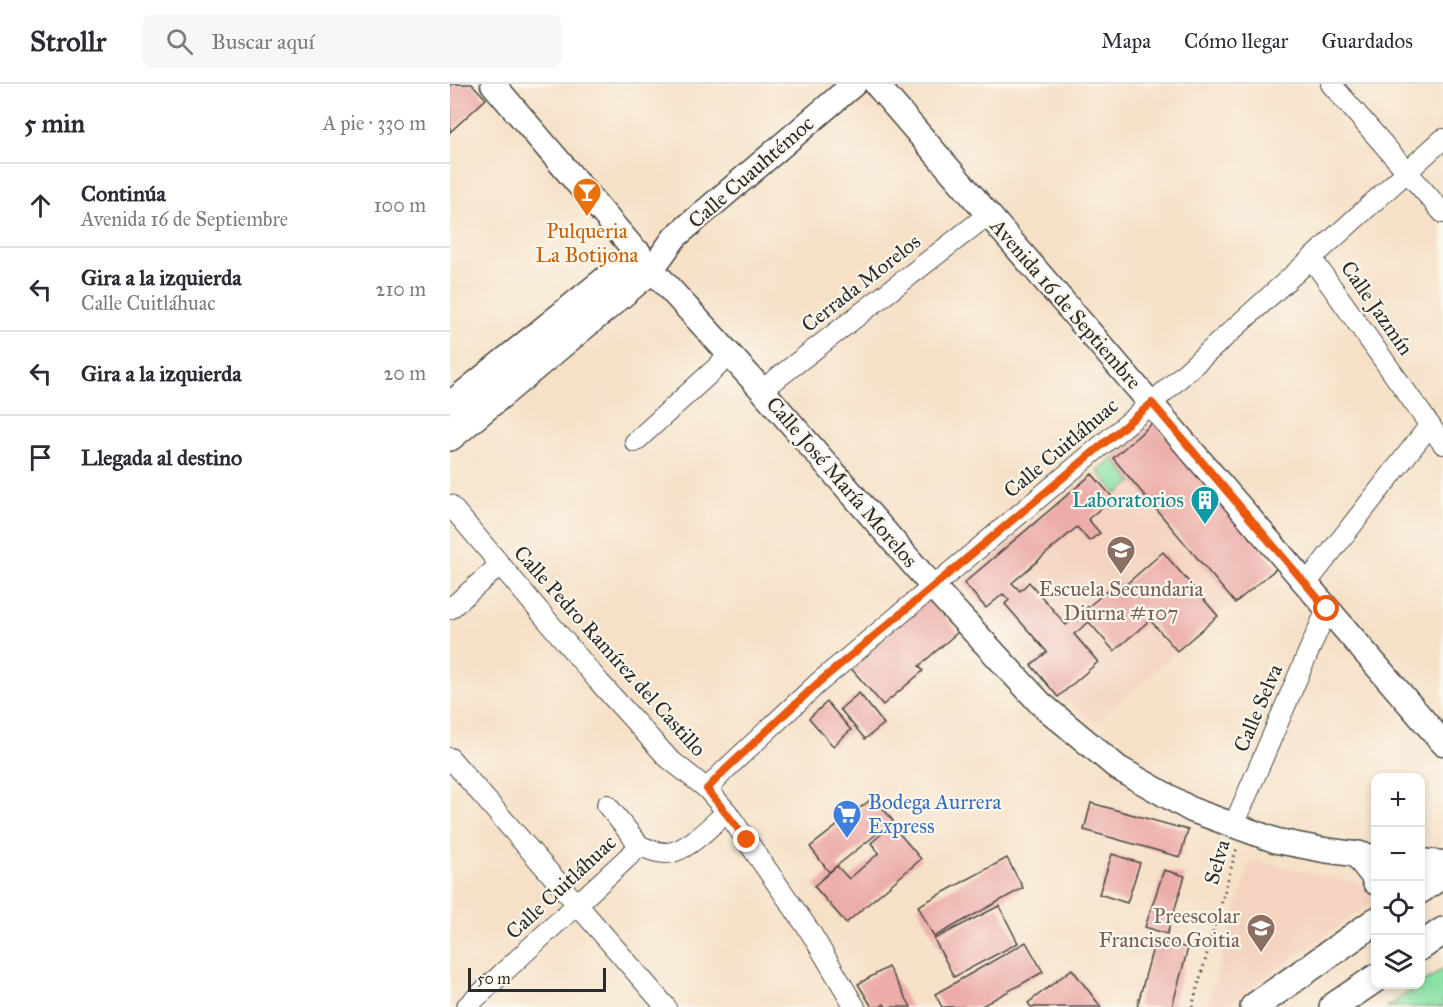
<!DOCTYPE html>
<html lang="es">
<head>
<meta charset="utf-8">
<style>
  body { margin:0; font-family:"IM FELL Great Primer",serif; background:#f7f7f7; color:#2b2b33 }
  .controls { position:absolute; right:18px; bottom:18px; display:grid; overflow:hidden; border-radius:12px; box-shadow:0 3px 9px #0003 }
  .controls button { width:54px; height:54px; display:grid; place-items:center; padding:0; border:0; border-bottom:2px solid #e1e1e2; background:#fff; color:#2b2b33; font:30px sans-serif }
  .scale { position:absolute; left:18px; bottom:15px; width:138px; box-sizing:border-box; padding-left:6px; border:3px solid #2b2b2b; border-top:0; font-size:16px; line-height:21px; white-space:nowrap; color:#2b2b2b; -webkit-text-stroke:4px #fbf7ec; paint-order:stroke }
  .stop { position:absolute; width:18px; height:18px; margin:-14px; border:4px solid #ea580c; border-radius:50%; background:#fff }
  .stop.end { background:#ea580c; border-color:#fff; box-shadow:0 2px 6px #0008 }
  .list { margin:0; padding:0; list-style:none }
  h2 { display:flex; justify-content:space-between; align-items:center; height:78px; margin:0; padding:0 24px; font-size:26px }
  h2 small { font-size:20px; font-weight:400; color:#7c7c81 }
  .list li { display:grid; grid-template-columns:39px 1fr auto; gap:18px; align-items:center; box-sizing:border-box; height:84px; padding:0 24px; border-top:2px solid #e1e1e2 }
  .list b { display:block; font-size:22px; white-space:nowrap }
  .list p { margin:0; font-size:20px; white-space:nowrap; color:#7c7c81 }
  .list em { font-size:20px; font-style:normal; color:#7c7c81 }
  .icon { flex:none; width:33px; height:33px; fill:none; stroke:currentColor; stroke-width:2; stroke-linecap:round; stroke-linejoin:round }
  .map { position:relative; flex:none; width:993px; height:923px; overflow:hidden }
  header { display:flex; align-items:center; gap:36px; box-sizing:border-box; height:84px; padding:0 30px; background:#fff; border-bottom:2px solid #e1e1e2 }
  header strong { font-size:28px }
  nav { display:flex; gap:33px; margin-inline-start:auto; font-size:21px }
  .search { width:420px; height:54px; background:#f7f7f7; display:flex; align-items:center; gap:15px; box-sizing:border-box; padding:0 21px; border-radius:12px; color:#7c7c81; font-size:22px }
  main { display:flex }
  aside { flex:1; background:#fff }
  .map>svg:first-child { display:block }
  .built { fill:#f4d3c0 }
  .green { fill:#88e1a5; stroke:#5a8668; stroke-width:1.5 }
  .building { fill:#ecaca8 }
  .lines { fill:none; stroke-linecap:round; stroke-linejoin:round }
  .minor-casing { stroke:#494643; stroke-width:22 }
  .tertiary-casing { stroke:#494643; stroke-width:27 }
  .secondary-casing { stroke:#494643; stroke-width:30 }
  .path { stroke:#494643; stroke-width:3; stroke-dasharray:1.5 4.5; stroke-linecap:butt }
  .minor { stroke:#fff; stroke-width:20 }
  .tertiary { stroke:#fff; stroke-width:24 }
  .secondary { stroke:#fff; stroke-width:27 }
  .route { stroke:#ea580c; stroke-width:8 }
  .labels { text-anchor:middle; stroke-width:4.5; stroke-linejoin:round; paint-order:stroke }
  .street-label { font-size:21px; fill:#2b2b2b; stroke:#fbf7ec }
  .food-label { font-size:21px; fill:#c56008; stroke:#fbf7ec }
  .culture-label { font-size:21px; fill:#0d838f; stroke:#fbf7ec; text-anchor:end }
  .education-label { font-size:21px; fill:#785e54; stroke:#fbf7ec }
  .shop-label { font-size:21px; fill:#366cbe; stroke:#fbf7ec; text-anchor:start }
</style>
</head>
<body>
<header>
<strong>Strollr</strong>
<div class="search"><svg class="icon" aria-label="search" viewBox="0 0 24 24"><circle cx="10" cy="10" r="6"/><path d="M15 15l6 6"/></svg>Buscar aquí</div>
<nav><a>Mapa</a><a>Cómo llegar</a><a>Guardados</a></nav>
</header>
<main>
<aside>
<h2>5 min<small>A pie · 330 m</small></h2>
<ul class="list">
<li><svg class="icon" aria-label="ahead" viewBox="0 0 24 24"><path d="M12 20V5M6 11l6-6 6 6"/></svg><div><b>Continúa</b><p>Avenida 16 de Septiembre</p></div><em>100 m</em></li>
<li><svg class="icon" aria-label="left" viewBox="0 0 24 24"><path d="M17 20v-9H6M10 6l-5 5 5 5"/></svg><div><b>Gira a la izquierda</b><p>Calle Cuitláhuac</p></div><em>210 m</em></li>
<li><svg class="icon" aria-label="left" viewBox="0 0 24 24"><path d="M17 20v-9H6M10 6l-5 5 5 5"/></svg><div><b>Gira a la izquierda</b></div><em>20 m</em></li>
<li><svg class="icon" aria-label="arrive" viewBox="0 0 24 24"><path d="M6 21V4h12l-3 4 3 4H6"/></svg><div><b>Llegada al destino</b></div></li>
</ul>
</aside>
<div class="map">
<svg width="993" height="923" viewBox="0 0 993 923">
  <rect width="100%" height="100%" fill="#fbf7ec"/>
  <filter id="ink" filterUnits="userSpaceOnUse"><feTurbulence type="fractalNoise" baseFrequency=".0167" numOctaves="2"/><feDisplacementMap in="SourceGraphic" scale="12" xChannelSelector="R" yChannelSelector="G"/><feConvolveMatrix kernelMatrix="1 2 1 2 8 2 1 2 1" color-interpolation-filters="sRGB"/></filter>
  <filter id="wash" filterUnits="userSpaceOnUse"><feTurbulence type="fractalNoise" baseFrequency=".008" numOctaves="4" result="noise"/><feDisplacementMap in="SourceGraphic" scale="24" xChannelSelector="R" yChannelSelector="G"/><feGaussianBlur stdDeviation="1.35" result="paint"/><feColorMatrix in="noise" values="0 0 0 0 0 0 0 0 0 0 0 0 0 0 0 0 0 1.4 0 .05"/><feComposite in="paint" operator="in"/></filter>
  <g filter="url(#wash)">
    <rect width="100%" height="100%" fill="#f6e1c8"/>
    <!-- built -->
    <g class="built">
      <path d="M 704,338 L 827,484 L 768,532 L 645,639 L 608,612 L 514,499 Z"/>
      <path d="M 801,776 L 921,802 L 925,816 L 774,923 L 757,923 Z"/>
    </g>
    <!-- green -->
    <g class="green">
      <path d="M 663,374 L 682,398 L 667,410 L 648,387 Z"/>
      <path d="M 993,885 L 993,923 L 937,923 Z"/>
    </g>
    <g id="blocks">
      <!-- building -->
      <g class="building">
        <path d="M 0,0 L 22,0 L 36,15 L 0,48 Z"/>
        <path d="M 704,338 L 827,484 L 785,519 L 663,374 Z"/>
        <path d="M 642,390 L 663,414 L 638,435 L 650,449 L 639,457 L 627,443 L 562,499 L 570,507 L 579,498 L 616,541 L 668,498 L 673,503 L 713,468 L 768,532 L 727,567 L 700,536 L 664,567 L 639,538 L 624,550 L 648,578 L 608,613 L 581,581 L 597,568 L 555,520 L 559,516 L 553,510 L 536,524 L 514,499 Z"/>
        <path d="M 479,514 L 508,548 L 469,582 L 473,587 L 433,621 L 399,582 Z"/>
        <path d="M 409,609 L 434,640 L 415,655 L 390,625 Z"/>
        <path d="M 377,618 L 401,646 L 383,662 L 359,634 Z"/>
        <path d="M 424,713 L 443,737 L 379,788 L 360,763 Z"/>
        <path d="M 641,719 L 738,746 L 730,773 L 634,746 Z"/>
        <path d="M 442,741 L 471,775 L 396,839 L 364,802 L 387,782 L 399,795 L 429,769 L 421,759 Z"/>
        <path d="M 662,770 L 690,779 L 677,819 L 649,810 Z"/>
        <path d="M 557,774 L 573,804 L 484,853 L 468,822 Z"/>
        <path d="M 714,786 L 735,792 L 717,850 L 695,843 Z"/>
        <path d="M 549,822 L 568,859 L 504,893 L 484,855 Z"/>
        <path d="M 705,856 L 738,864 L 722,923 L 687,923 Z"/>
        <path d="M 576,858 L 593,888 L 530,923 L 492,923 L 485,910 Z"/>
        <path d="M 438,883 L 461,923 L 436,923 L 434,920 L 430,923 L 422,923 L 408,900 Z"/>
        <path d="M 622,885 L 651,923 L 581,923 L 578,919 Z"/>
      </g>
    </g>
  </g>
  <g filter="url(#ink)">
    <use href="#blocks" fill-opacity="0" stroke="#494643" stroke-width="1.5"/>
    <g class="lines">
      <!-- minor casing -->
      <g class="minor-casing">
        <g id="minor">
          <path d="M 881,0 L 993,129"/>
          <path d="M 862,175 L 993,360"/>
          <path d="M 312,306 L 539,130"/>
          <path d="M 185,358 L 280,271"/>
          <path d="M 0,421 L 150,599 L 218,674 L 257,705 L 277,728 L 361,849 L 405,923"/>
          <path d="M 856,500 L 980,341"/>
          <path d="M 0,525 L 50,481"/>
          <path d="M 0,674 L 216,923"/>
          <path d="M 257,705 L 275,686 L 368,599 L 702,319 L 993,55"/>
          <path d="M 157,721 L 190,762"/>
          <path d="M 783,743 L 877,525"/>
          <path d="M 16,923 L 190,762 C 200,766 212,771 223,768 C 243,762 261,741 277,728"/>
        </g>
      </g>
      <!-- tertiary casing -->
      <g class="tertiary-casing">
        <g id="tertiary">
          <path d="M 43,0 L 188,170 L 312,306 L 483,503 L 591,620 L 668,684 L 742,726 L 827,757 L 874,766 L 926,773"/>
          <path d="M 426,0 L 993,659"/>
          <path d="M 202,185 L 225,153 L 404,0"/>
          <path d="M 970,777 L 993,779"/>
        </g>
      </g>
      <!-- secondary casing -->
      <g class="secondary-casing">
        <g id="secondary">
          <path d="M 0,322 L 188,170"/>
          <path d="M 0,353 L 202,185"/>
          <path d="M 908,771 L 924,791 L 926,797"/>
          <path d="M 970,806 L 993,790"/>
          <path d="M 970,863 L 993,847"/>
          <path d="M 804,923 L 926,837"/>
          <path d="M 883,923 L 926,894"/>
        </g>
      </g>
      <!-- path -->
      <path class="path" d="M 742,923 L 787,763"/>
      <!-- minor -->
      <use href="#minor" class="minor"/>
      <!-- tertiary -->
      <use href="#tertiary" class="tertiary"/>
      <!-- secondary -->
      <use href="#secondary" class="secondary"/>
    </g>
  </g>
  <g class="lines" filter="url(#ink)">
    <!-- route -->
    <path class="route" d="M 297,756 L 257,705 L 275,686 L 368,599 L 702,319 L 877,525"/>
  </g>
  <!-- icons -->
  <defs>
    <g id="bar-pin" transform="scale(1.5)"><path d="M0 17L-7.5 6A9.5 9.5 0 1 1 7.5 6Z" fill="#e8710a" stroke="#fbf7ec"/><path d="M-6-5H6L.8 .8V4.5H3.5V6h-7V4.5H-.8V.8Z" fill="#fff"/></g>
    <g id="building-pin" transform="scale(1.5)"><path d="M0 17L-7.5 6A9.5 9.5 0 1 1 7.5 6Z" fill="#0f9aa8" stroke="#fbf7ec"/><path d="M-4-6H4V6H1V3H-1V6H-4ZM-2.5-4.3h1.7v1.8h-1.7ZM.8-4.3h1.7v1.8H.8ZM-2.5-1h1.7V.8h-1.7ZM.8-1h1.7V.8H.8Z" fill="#fff"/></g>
    <g id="school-pin" transform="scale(1.5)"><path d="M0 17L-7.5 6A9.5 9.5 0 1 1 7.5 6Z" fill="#8d6e63" stroke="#fbf7ec"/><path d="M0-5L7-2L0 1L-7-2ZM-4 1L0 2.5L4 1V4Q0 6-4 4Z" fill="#fff"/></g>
    <g id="supermarket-pin" transform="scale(1.5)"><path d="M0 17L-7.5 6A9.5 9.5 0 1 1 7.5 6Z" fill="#3f7fe0" stroke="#fbf7ec"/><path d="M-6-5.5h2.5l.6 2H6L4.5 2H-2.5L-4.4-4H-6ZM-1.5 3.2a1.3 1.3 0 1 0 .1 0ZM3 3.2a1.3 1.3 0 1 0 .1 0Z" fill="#fff"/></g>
  </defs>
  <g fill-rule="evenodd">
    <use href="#bar-pin" x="137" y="108"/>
    <use href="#building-pin" x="755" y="416"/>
    <use href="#school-pin" x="671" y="466"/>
    <use href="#supermarket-pin" x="397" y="730"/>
    <use href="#school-pin" x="811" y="844"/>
  </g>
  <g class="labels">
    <!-- street labels -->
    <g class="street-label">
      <text transform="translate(301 88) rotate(-41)" y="7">Calle Cuauhtémoc</text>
      <text transform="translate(411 199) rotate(-38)" y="7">Cerrada Morelos</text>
      <text transform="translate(616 220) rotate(49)" y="7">Avenida 16 de Septiembre</text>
      <text transform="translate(927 224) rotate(55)" y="7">Calle Jazmín</text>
      <text transform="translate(611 364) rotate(-40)" y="7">Calle Cuitláhuac</text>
      <text transform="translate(392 398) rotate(49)" y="7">Calle José María Morelos</text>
      <text transform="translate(160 567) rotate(48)" y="7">Calle Pedro Ramírez del Castillo</text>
      <text transform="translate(808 624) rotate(-67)" y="7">Calle Selva</text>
      <text transform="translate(767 778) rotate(-74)" y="7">Selva</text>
      <text transform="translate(111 803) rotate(-43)" y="7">Calle Cuitláhuac</text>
    </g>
    <!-- food labels -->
    <g class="food-label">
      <text x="137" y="154">Pulqueria<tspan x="137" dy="24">La Botijona</tspan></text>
    </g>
    <!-- culture labels -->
    <g class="culture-label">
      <text x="734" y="423">Laboratorios</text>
    </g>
    <!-- education labels -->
    <g class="education-label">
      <text x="671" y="512">Escuela Secundaria<tspan x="671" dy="24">Diurna #107</tspan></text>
      <text x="790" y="839" text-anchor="end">Preescolar<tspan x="790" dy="24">Francisco Goitia</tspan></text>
    </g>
    <!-- shop labels -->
    <g class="shop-label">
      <text x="418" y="725">Bodega Aurrera<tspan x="418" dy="24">Express</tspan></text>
    </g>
  </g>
</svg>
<div class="controls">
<button>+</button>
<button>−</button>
<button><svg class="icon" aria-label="locate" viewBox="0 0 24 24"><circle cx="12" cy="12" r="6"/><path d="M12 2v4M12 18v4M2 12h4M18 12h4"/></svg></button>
<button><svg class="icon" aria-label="layers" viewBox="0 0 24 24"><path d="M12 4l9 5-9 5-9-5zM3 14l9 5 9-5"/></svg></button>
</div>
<div class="scale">50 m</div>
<div class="stop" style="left:877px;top:525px"></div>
<div class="stop end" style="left:297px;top:756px"></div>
</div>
</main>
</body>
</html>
